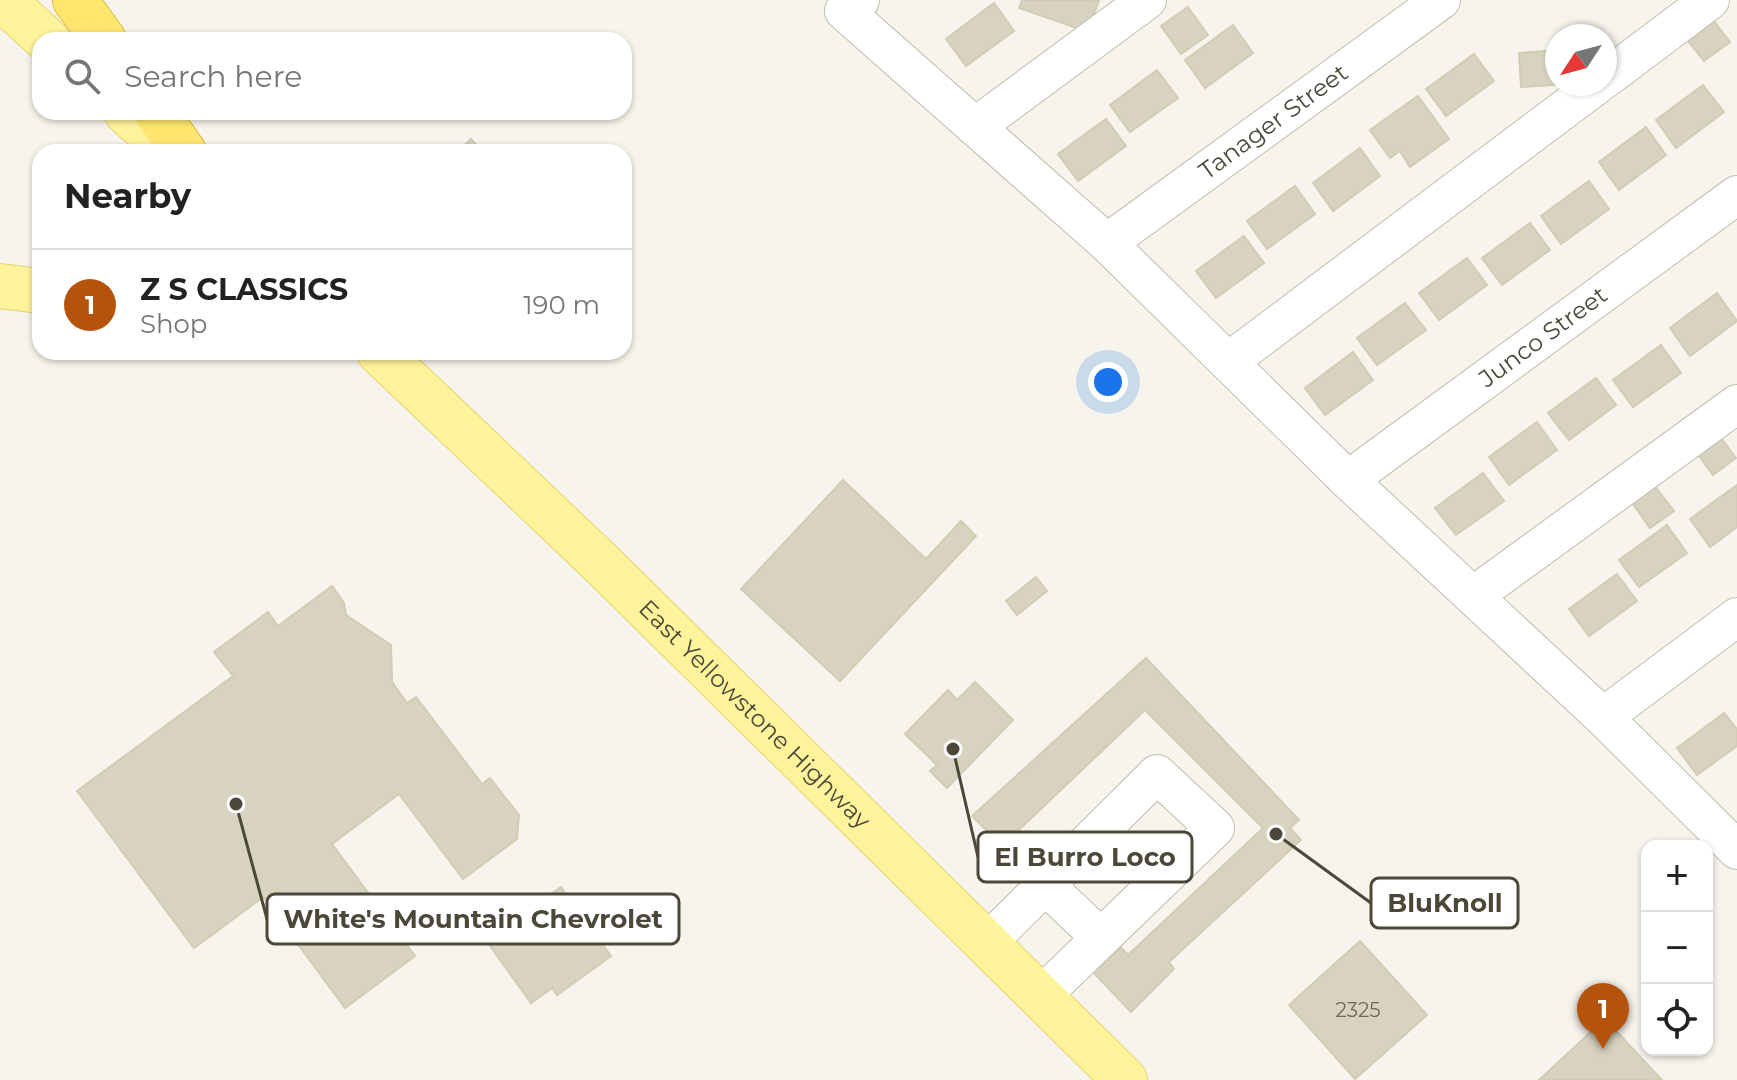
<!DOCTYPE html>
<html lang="en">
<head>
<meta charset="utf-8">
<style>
  body { margin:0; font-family:Montserrat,sans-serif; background:#f6f6f6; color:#222 }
  .controls { position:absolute; right:24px; bottom:24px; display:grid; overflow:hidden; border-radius:16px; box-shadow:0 2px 6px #0004 }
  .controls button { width:72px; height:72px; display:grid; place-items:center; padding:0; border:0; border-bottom:2px solid #e0e0e0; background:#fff; color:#222; font:40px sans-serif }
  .compass { position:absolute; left:1545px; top:24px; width:72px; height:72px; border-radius:50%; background:#fff; box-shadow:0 2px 6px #0004; rotate:234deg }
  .you { position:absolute; left:1108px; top:382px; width:28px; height:28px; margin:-20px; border:6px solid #fff; border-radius:50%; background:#1a73e8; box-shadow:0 0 0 12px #1a73e833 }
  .badge { display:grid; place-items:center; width:52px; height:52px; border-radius:50%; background:#b45309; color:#fff; font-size:26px; font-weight:700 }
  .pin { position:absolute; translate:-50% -66px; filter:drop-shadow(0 2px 4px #0008) }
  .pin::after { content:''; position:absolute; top:42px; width:28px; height:24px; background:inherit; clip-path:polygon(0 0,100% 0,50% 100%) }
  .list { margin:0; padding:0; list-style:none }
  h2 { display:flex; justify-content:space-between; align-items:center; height:104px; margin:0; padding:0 32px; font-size:34px }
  h2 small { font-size:26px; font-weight:400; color:#767676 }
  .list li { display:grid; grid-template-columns:52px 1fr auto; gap:24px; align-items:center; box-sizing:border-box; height:112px; padding:0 32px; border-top:2px solid #e0e0e0 }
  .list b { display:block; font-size:30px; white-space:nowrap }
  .list p { margin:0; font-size:26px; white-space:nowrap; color:#767676 }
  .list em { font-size:26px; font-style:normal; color:#767676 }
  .icon { flex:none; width:44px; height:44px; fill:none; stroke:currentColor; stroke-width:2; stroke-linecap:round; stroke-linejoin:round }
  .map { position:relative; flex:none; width:1737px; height:1080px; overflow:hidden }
  .search { position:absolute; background:#fff; box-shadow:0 2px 6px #0004; left:32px; top:32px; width:600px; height:88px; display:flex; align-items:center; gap:20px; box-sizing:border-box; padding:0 28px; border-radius:24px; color:#767676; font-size:30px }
  .panel { position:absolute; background:#fff; box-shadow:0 2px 6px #0004; left:32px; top:144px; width:600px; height:216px; border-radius:24px }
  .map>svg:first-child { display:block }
  .building { fill:#d8d3c1; stroke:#d3ccb4; stroke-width:2 }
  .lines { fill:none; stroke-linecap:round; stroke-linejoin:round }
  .minor-casing { stroke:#c2beae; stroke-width:40 }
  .major-casing { stroke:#e6d56a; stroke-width:46 }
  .highway-casing { stroke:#dfbe3c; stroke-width:46 }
  .minor { stroke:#fff; stroke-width:38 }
  .major { stroke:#fff39c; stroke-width:44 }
  .highway { stroke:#ffe66e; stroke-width:44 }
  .labels { text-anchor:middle; stroke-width:8; stroke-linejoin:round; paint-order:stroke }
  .number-label { font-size:20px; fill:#6e6a5b }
  .street-label { font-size:24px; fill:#4b4739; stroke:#fff }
  .leader { fill:none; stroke:#4b4739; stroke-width:3 }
  .callout-dot { fill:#4b4739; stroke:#fff; stroke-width:3 }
  .callout { fill:#fff; stroke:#4b4739; stroke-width:3 }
  .callout-label { font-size:26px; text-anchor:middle; font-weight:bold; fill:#4b4739 }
</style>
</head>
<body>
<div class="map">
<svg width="1737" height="1080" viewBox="0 0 1737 1080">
  <rect width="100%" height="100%" fill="#f6f4ec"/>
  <!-- building -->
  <g class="building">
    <path d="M 1022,0 L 1099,0 L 1088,32 L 1019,8 Z"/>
    <path d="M 994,3 L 1014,31 L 966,66 L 946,39 Z"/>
    <path d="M 1188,7 L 1208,35 L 1181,54 L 1161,26 Z"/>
    <path d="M 1714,21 L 1730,42 L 1704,61 L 1688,41 Z"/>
    <path d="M 1233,25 L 1253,53 L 1205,88 L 1185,60 Z"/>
    <path d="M 1557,50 L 1557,84 L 1568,84 L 1521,87 L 1519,53 Z"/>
    <path d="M 1474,54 L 1494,81 L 1446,116 L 1426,89 Z"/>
    <path d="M 1157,70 L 1178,98 L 1130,132 L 1110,105 Z"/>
    <path d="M 1703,85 L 1724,112 L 1676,148 L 1656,120 Z"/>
    <path d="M 1418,96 L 1449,139 L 1410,167 L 1400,151 L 1390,158 L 1370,130 Z"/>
    <path d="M 1106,119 L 1126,146 L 1078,181 L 1058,154 Z"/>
    <path d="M 1646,127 L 1666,155 L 1619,190 L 1599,162 Z"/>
    <path d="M 471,139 L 483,152 L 457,152 Z"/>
    <path d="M 1360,148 L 1380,176 L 1333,211 L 1313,183 Z"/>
    <path d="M 1589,181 L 1609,209 L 1561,244 L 1541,216 Z"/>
    <path d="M 1295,186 L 1315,214 L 1267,249 L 1247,221 Z"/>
    <path d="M 1530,223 L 1550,250 L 1502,285 L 1482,258 Z"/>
    <path d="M 1244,236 L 1264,263 L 1216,298 L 1196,271 Z"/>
    <path d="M 1467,258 L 1487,285 L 1439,320 L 1419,293 Z"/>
    <path d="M 1717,293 L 1737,321 L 1690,356 L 1670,328 Z"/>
    <path d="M 1405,303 L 1426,330 L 1377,365 L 1357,338 Z"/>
    <path d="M 1661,345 L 1681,373 L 1633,407 L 1613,380 Z"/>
    <path d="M 1353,352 L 1373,380 L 1325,415 L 1305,388 Z"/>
    <path d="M 1596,378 L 1616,405 L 1569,440 L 1548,413 Z"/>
    <path d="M 1537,422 L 1557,450 L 1509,485 L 1489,457 Z"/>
    <path d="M 1716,431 L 1736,458 L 1713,475 L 1693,448 Z"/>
    <path d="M 1483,473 L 1504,501 L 1456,535 L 1435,508 Z"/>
    <path d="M 843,480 L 926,559 L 961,521 L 976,536 L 840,681 L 741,589 Z"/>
    <path d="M 1653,484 L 1674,511 L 1650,528 L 1631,501 Z"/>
    <path d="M 1737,485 L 1737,527 L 1710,547 L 1690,519 Z"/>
    <path d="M 1667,525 L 1687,553 L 1639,587 L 1619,560 Z"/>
    <path d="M 1617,574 L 1637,601 L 1589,636 L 1569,609 Z"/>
    <path d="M 1036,577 L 1047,591 L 1017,615 L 1006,601 Z"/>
    <path d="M 332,586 L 344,603 L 346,615 L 391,645 L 392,682 L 407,703 L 416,697 L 482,784 L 490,778 L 519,815 L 517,839 L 463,879 L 399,794 L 332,844 L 415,956 L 345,1008 L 263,897 L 194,948 L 77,791 L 233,676 L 214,652 L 268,612 L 278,626 Z"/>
    <path d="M 1146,658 L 1299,820 L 1290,828 L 1301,840 L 1169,962 L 1174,969 L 1131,1012 L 1093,972 L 1120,947 L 1128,955 L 1263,828 L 1145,710 L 1002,846 L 972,816 Z"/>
    <path d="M 975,682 L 1013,720 L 947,788 L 930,771 L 937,765 L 905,734 L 948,690 L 957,700 Z"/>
    <path d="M 1724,713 L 1737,729 L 1737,746 L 1697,775 L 1677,748 Z"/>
    <path d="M 561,887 L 611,956 L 557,995 L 552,988 L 531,1003 L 490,946 L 510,931 L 506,926 Z"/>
    <path d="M 1360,941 L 1427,1015 L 1355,1079 L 1289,1005 Z"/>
    <path d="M 1605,1019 L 1662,1080 L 1539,1080 Z"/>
  </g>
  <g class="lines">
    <!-- minor casing -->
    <g class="minor-casing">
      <g id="minor">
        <path d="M 860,0 L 844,11 L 1107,243 L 1348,480 L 1603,717 L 1737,850"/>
        <path d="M 1605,79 L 1710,0"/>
        <path d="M 975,127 L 1147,0"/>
        <path id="s1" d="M 1107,243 L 1441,0"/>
        <path d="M 1228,362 L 1598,84"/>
        <path id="s2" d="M 1348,480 L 1737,195"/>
        <path d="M 1473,596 L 1737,404"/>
        <path d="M 1603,717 L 1737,617"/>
        <path d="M 1045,885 L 1100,937"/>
        <path d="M 987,943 L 1157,774 L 1215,828 L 1040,997"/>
      </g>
    </g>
    <!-- major casing -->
    <g class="major-casing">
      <g id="major">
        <path d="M 3,0 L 47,40"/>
        <path d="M 126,112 L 170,152"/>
        <path d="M 0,286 L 40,291"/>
        <path id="s3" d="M 379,352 L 604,566 L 1125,1080"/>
      </g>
    </g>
    <!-- highway casing -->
    <g class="highway-casing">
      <g id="highway">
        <path d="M 75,0 L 104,40"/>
        <path d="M 156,112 L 184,152"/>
      </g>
    </g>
    <!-- minor -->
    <use href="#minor" class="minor"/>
    <!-- major -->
    <use href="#major" class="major"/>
    <!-- highway -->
    <use href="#highway" class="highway"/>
  </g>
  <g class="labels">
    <!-- number labels -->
    <g class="number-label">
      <text x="1358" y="1017">2325</text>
    </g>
    <!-- street labels -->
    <g class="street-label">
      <text dy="8" stroke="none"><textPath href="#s1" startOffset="206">Tanager Street</textPath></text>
      <text dy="8" stroke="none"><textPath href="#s2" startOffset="242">Junco Street</textPath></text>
      <text dy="8" stroke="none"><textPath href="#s3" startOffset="522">East Yellowstone Highway</textPath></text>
    </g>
  </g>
  <!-- callouts -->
  <path class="leader" d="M953 749L978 857M1276 834L1371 903M236 804L267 919"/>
  <g class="callout-dot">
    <circle cx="953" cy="749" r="8"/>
    <circle cx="1276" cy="834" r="8"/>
    <circle cx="236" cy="804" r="8"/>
  </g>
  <g class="callout">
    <rect x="978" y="832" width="214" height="50" rx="8"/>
    <rect x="1371" y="878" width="147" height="50" rx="8"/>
    <rect x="267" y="894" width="412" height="50" rx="8"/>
  </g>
  <g class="callout-label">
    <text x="1085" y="866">El Burro Loco</text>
    <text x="1445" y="912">BluKnoll</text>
    <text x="473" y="928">White's Mountain Chevrolet</text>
  </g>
</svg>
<div class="controls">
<button>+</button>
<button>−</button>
<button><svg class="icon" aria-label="locate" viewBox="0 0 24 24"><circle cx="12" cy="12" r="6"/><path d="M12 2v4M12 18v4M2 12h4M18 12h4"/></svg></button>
</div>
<svg class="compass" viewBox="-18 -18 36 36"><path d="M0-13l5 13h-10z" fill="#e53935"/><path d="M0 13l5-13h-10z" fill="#767676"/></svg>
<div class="you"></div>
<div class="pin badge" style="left:1603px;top:1049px">1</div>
<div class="search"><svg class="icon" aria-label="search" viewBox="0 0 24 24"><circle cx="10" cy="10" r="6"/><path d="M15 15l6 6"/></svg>Search here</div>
<section class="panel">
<h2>Nearby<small></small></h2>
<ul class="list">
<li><span class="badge">1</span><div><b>Z S CLASSICS</b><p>Shop</p></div><em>190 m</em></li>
</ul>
</section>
</div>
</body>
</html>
